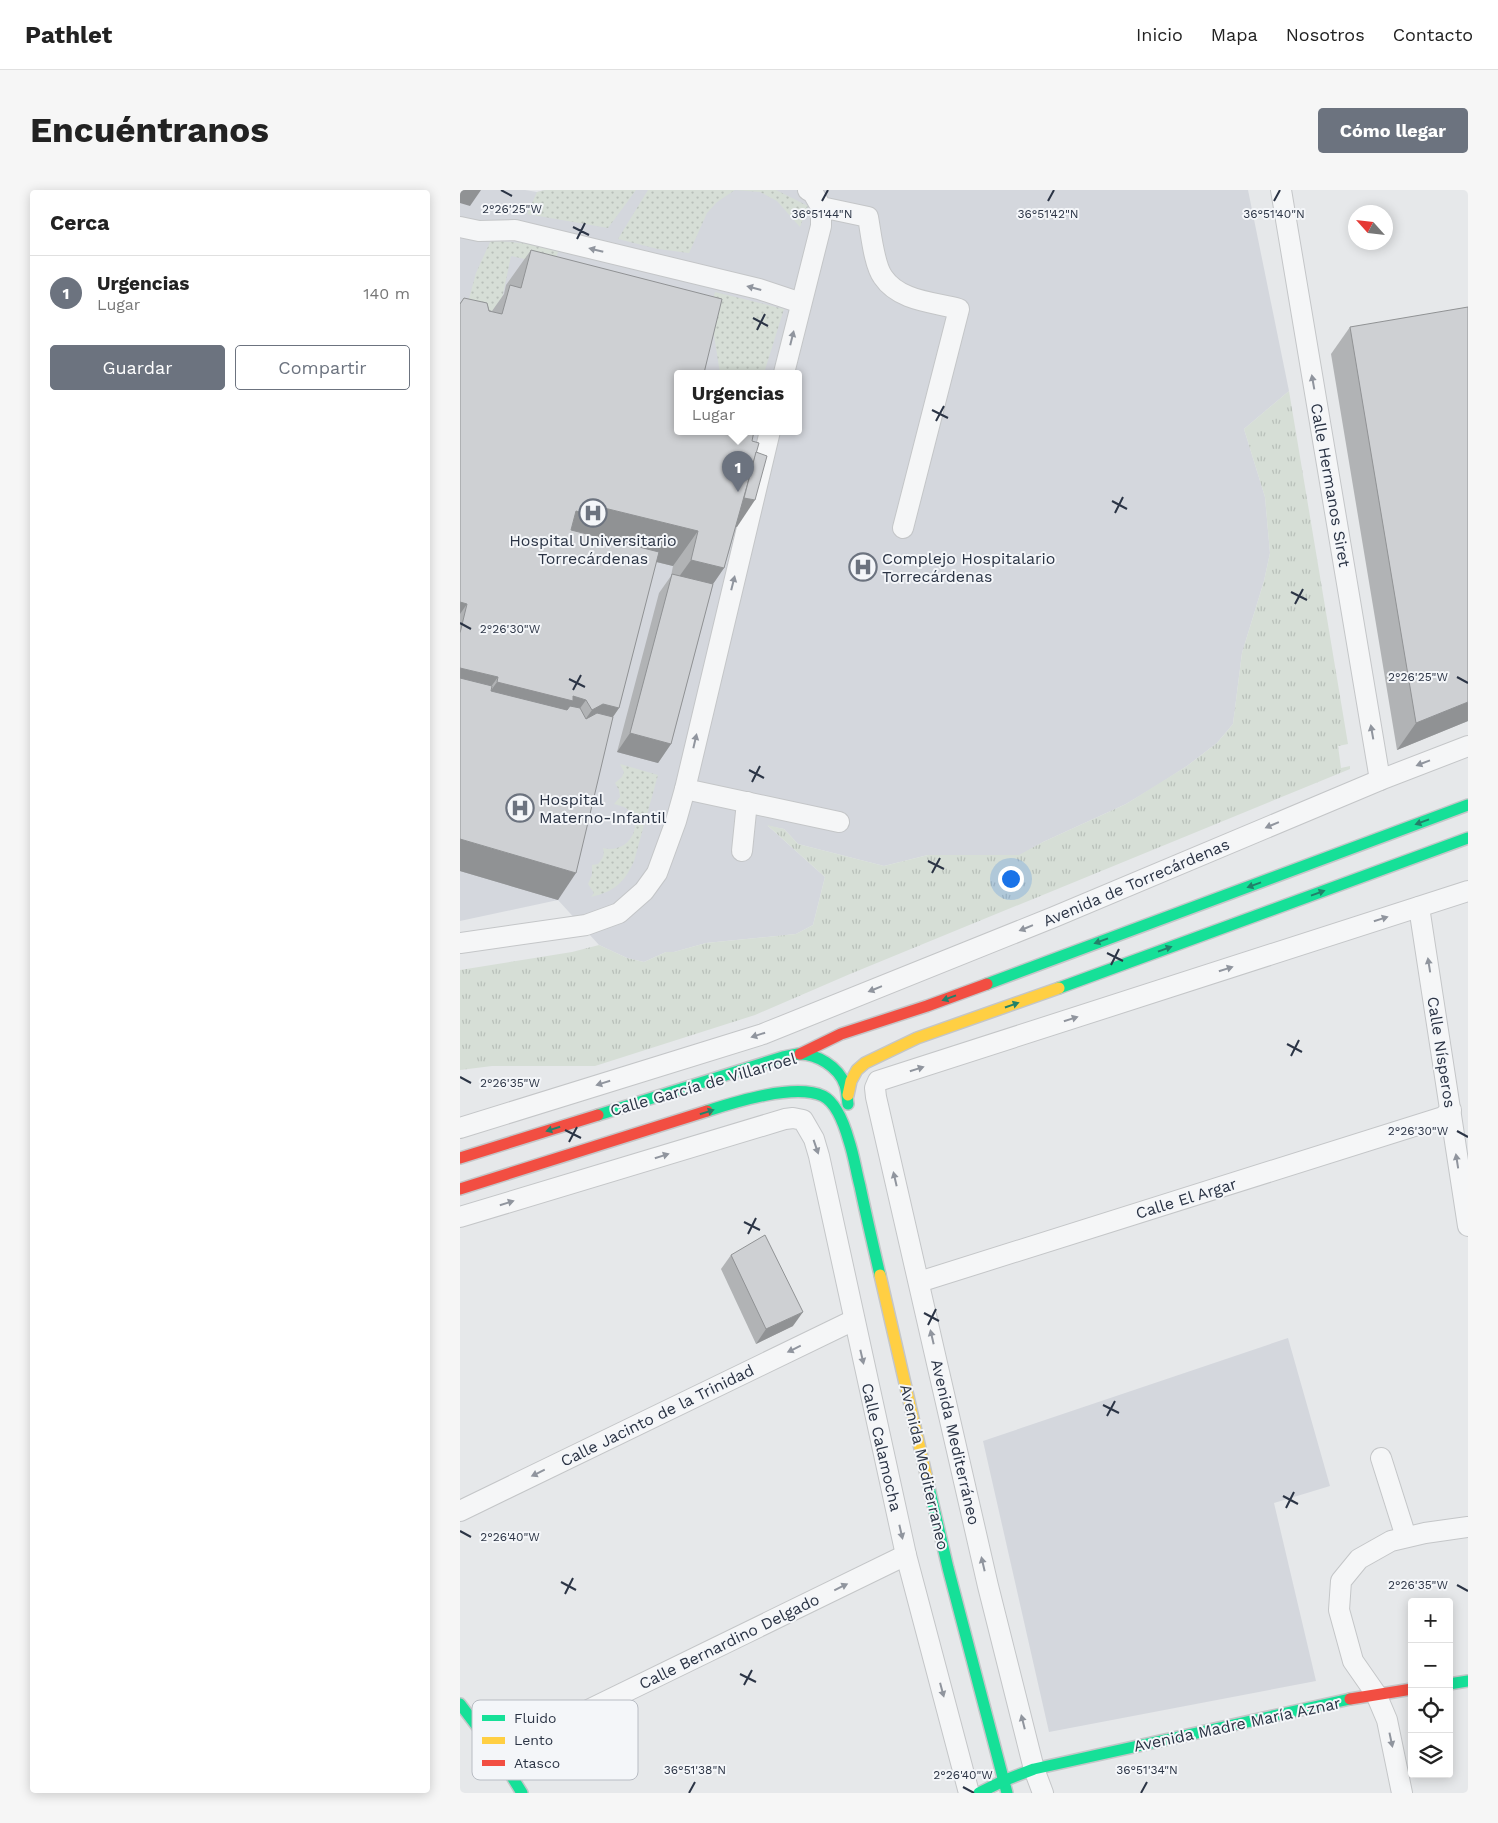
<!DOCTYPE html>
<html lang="es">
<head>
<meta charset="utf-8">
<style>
  body { margin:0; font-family:"Work Sans",sans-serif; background:#f6f6f6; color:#222 }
  .controls { position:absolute; right:15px; bottom:15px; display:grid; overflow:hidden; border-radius:5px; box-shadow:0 2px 12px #0003 }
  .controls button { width:45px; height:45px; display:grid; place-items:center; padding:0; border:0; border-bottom:1px solid #e0e0e0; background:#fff; color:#222; font:25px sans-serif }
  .compass { position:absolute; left:888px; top:15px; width:45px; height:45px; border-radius:50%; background:#fff; box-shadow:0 2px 12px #0003; rotate:297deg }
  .you { position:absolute; left:550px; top:688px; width:18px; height:18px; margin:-12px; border:4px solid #fff; border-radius:50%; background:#1a73e8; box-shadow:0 0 0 8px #1a73e833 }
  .badge { display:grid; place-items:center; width:32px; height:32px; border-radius:50%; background:#6c737f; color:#fff; font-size:16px; font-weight:700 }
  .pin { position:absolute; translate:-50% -41px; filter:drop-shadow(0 1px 2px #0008) }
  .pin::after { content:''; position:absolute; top:26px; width:18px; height:15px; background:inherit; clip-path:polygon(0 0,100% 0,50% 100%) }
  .popup { position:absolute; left:214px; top:180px; width:128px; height:65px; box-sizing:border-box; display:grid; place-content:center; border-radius:5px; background:#fff; filter:drop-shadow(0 1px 4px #0005); font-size:16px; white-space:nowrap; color:#767676 }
  .popup b { font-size:19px; color:#222 }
  .popup::after { content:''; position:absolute; left:50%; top:100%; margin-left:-10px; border:10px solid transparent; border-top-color:#fff }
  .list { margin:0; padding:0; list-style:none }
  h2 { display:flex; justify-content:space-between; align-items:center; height:65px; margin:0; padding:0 20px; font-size:21px }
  h2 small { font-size:16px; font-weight:400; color:#767676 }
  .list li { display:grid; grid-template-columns:32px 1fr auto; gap:15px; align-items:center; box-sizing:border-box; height:75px; padding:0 20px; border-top:1px solid #e0e0e0 }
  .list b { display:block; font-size:19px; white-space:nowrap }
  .list p { margin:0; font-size:16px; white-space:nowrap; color:#767676 }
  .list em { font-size:16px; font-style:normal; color:#767676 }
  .actions { display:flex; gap:10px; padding:15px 20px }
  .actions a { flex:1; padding:11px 0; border:1px solid #6c737f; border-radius:5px; text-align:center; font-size:18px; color:#6c737f }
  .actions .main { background:#6c737f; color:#fff }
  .icon { flex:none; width:28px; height:28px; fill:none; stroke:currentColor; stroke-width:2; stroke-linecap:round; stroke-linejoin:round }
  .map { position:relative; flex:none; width:1008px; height:1603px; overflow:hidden; border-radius:5px }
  header { display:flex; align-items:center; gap:30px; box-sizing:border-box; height:70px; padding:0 25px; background:#fff; border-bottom:1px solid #e0e0e0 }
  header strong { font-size:24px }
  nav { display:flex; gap:28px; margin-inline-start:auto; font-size:18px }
  .intro { display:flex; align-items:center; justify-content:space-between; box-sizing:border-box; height:120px; padding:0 30px }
  h1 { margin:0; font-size:35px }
  .button { padding:12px 22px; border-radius:5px; background:#6c737f; color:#fff; font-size:18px; font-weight:700 }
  main { display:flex; gap:30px; padding:0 30px }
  aside { flex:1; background:#fff; border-radius:5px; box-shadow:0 2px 12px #0003 }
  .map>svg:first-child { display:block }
  .built { fill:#d4d7dd; fill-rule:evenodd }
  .park { fill:url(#park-tufts) }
  .garden { fill:url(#garden-dots) }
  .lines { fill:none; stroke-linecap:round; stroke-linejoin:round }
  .street-casing { stroke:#c4c6c8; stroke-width:22 }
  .fast-casing { stroke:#c4c6c8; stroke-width:14 }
  .slow-casing { stroke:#c4c6c8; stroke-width:14 }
  .jam-casing { stroke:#c4c6c8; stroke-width:14 }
  .street { stroke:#f5f6f7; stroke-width:20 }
  .fast { stroke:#16e098; stroke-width:11 }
  .slow { stroke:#ffcf43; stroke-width:11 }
  .jam { stroke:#f24e42; stroke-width:11 }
  .wall { fill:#b1b3b5 }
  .shaded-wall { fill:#909294 }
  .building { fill:#ced0d3; stroke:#909294 }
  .oneway { fill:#90959e }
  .oneway2 { fill:#22816a }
  .ticks { fill:none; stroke:#2b3445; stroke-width:2 }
  .labels { text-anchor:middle; stroke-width:4; stroke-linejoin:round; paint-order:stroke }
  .street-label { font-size:16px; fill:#2b3445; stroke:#f4f6f9 }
  .poi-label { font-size:16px; fill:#2b3445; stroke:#f4f6f9; text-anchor:start }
  .key { fill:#f4f6f9; stroke:#b8bcc3; stroke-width:1 }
  .key-label { font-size:14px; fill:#2b3445 }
  .ticks-label { font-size:12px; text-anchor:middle; fill:#2b3445; stroke:#f4f6f9; stroke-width:4; stroke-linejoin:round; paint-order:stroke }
</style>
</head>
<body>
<header>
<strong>Pathlet</strong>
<nav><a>Inicio</a><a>Mapa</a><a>Nosotros</a><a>Contacto</a></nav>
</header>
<div class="intro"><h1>Encuéntranos</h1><a class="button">Cómo llegar</a></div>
<main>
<aside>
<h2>Cerca<small></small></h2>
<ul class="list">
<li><span class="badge">1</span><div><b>Urgencias</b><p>Lugar</p></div><em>140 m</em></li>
</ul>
<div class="actions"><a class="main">Guardar</a><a>Compartir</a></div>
</aside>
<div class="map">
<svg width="1008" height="1603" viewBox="0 0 1008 1603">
  <defs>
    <pattern id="park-tufts" width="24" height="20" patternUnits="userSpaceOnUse" patternTransform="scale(1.25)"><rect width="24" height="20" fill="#d6ded6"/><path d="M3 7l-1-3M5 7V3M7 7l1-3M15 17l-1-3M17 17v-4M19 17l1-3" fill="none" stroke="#b8bfb9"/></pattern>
    <pattern id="garden-dots" width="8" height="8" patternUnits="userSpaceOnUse" patternTransform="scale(1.25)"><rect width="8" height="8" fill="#d6ded6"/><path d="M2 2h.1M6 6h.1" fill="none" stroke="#b8bfb9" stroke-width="1.8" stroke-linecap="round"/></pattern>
  </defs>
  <rect width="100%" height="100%" fill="#e6e8ea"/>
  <!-- built -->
  <g class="built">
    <path d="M 0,0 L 65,0 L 77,2 L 85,0 L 788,0 L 829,201 L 784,239 L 805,307 L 810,363 L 804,391 L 782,463 L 773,534 L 757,553 L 727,576 L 696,596 L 666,614 L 583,652 L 559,666 L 468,665 L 424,676 L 338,654 L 324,639 L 308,636 L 365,687 L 353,735 L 336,744 L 246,753 L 214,762 L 206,762 L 184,772 L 167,768 L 139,755 L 98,710 L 0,731 ZM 218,183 L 338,183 L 338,241 L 218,241 Z"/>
    <path d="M 828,1148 L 870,1296 L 814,1313 L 856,1491 L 589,1542 L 523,1251 Z"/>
  </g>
  <!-- park -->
  <path class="park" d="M 829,201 L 888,554 L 878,556 L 881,578 L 890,576 L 890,579 L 390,784 L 295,825 L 135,876 L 32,876 L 0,880 L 0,780 L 112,762 L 139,755 L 167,768 L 184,772 L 206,762 L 214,762 L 246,753 L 336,744 L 353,735 L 365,687 L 307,635 L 324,639 L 338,654 L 424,676 L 468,665 L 559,665 L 583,652 L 666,614 L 727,576 L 757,553 L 773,534 L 782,463 L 804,391 L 810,363 L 805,307 L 784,239 Z"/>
  <!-- garden -->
  <g class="garden">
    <path d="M 85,0 L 176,0 L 148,38 L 67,24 L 77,2 Z"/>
    <path d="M 188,0 L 316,0 L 348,16 L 340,37 L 317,11 L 300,2 L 275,0 L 257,12 L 247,23 L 229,63 L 198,59 L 158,49 Z"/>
    <path d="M 31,50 L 100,57 L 93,75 L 51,66 L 37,133 L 3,131 L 16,83 Z"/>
    <path d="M 255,102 L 324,119 L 304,183 L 260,183 L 250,121 Z"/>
    <path d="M 160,574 L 198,585 L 174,671 C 164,693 155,701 131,707 L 134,703 L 128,694 L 132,685 L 132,675 L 138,674 C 143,668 145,665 143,658 C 168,665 187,634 166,618 C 162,616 158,615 154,614 L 160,607 L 159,600 L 155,593 L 162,587 L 164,582 Z"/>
  </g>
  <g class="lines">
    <!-- street casing -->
    <g class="street-casing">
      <g id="street">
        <path d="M 348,0 L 353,3 L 361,17 L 408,27 C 411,43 414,75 423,87 C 439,111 473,112 499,119 L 443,338"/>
        <path d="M 821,0 L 920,590"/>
        <path d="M 0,37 L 19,41 L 55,40 L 299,99 L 341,113"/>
        <path d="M 324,183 L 361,36 L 361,17"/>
        <path d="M 225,599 L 379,632"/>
        <path d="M 282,661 L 287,612"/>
        <path d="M 959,717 L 1008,1036"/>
        <path d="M 0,753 L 126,735 L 159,723 L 184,701 L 197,683 L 216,631 L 225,599 L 310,241"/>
        <path d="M 0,938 L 303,844 L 594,727 L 920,590 L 1008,556"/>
        <path d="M 0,1027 L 325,929 L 333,928 L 343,930 L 354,949 L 359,966 L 446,1365 L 509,1603"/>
        <path d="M 459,1092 L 983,927 L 991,920"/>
        <path d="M 921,1268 L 946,1347"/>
        <path d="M 0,1321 L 394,1130"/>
        <path d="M 38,1564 L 446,1365"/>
        <path d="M 583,1603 L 574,1579 L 528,1396 L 416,907 L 415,898 L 418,891 L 1008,701"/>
        <path d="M 942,1603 L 927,1530 L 916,1504 L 893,1471 L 879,1420 L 881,1391 L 899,1369 L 931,1351 L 965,1343 L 1008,1337"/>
      </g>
    </g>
    <!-- fast casing -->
    <g class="fast-casing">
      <g id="fast">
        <path d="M 527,794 L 1008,615"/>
        <path d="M 599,798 L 1008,648"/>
        <path d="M 247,921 C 275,912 335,893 363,906 C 377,913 385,937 389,951 C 394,966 396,981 400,996 C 406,1025 413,1055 420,1085"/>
        <path d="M 138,925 L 323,867 C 328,866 333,865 338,864 C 356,863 379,877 385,895 C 387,901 387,908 388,914"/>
        <path d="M 468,1293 L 488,1378 L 547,1603"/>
        <path d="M 989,1494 L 1008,1491"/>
        <path d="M 0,1514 L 38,1564 L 62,1603"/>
        <path d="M 519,1603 L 543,1591 L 574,1579 L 890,1509"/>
      </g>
    </g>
    <!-- slow casing -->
    <g class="slow-casing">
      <g id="slow">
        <path d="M 388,905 L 391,891 L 397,880 L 405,873 L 457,848 L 599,798"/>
        <path d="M 420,1085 L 468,1293"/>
      </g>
    </g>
    <!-- jam casing -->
    <g class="jam-casing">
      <g id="jam">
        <path d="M 340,864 L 381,844 L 467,816 L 527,794"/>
        <path d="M 0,968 L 138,925"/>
        <path d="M 0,999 L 247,921"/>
        <path d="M 890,1509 L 952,1499"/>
      </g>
    </g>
    <!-- street -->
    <use href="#street" class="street"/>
    <!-- fast -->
    <use href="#fast" class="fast"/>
    <!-- slow -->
    <use href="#slow" class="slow"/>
    <!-- jam -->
    <use href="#jam" class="jam"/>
  </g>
  <!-- wall -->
  <g class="wall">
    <path d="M 71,60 L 218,183 L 277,337 L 276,337 L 264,378 L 253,394 L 211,554 L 198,573 L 157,562 L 199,403 L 211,386 L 213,376 L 196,372 L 159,518 L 153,527 L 98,710 L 0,681 L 0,113 L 4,108 L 32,121 L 44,104 L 46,95 Z"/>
    <path d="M 890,137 L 1008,531 L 937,560 L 871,164 Z"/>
    <path d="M 271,1065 L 333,1136 L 296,1154 L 261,1079 Z"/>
  </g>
  <!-- shaded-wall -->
  <g class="shaded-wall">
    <path d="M 0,0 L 21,0 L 10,16 L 0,13 Z"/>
    <path d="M 281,307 L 295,310 L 277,337 L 262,333 Z"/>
    <path d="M 132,315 L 238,341 L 213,376 L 112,351 L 106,360 L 116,321 Z"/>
    <path d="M 231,370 L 264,378 L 240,413 L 206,405 Z"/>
    <path d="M 0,412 L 7,414 L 0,424 Z"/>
    <path d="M 0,478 L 38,487 L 13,522 L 0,519 Z"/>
    <path d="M 37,492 L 113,506 L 126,510 L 101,545 L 12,527 Z"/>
    <path d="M 1008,512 L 1008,531 L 937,560 L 956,533 Z"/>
    <path d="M 143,514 L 159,518 L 135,553 L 107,555 L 132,520 Z"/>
    <path d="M 170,543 L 211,554 L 198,573 L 157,562 Z"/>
    <path d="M 0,649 L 116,683 L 98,710 L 0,681 Z"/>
    <path d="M 343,1122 L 333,1136 L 296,1154 L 306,1139 Z"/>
  </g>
  <!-- building -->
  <g class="building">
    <path d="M 71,60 L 262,109 L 244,183 L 218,183 L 218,241 L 294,241 L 292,251 L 299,253 L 264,378 L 231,370 L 238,341 L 132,315 L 130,325 L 116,321 L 111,340 L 199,362 L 159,518 L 143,514 L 132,520 L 126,510 L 113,506 L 113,511 L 37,492 L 38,487 L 0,478 L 0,443 L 7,414 L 0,412 L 0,114 L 4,108 L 27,113 L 29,121 L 42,124 L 50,95 L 61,98 Z"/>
    <path d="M 1008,117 L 1008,512 L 956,533 L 890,137 Z"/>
    <path d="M 296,262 L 307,266 L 295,310 L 284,308 Z"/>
    <path d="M 212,384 L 253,394 L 211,554 L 170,543 Z"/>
    <path d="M 0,488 L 32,496 L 31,501 L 107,520 L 110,516 L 120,518 L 126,529 L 137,523 L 153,527 L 116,683 L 0,649 Z"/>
    <path d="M 305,1045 L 343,1122 L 306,1139 L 271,1065 Z"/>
  </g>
  <!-- one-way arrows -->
  <defs><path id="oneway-solid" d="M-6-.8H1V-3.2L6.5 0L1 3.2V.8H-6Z" transform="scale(1.25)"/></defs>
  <g class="oneway">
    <use href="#oneway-solid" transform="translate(136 60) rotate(-166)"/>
    <use href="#oneway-solid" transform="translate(294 98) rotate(-165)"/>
    <use href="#oneway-solid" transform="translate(332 148) rotate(-76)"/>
    <use href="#oneway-solid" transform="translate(853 192) rotate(-100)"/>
    <use href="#oneway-solid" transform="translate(273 393) rotate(-76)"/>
    <use href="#oneway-solid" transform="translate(912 542) rotate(-100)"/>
    <use href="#oneway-solid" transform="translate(235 551) rotate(-77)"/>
    <use href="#oneway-solid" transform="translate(963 573) rotate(159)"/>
    <use href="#oneway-solid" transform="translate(812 635) rotate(157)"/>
    <use href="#oneway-solid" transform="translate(921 729) rotate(-18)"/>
    <use href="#oneway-solid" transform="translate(566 738) rotate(158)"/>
    <use href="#oneway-solid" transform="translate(969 775) rotate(-99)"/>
    <use href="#oneway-solid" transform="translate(766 779) rotate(-18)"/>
    <use href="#oneway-solid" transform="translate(415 799) rotate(158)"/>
    <use href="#oneway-solid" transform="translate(611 829) rotate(-18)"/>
    <use href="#oneway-solid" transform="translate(298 845) rotate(162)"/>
    <use href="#oneway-solid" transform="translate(457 879) rotate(-18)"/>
    <use href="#oneway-solid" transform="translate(143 893) rotate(163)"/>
    <use href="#oneway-solid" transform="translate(356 957) rotate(71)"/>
    <use href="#oneway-solid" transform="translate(202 966) rotate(-17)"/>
    <use href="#oneway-solid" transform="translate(997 971) rotate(-99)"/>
    <use href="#oneway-solid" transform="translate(435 989) rotate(-103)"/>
    <use href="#oneway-solid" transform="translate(47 1013) rotate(-17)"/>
    <use href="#oneway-solid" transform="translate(472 1147) rotate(-103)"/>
    <use href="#oneway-solid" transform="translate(334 1159) rotate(154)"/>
    <use href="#oneway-solid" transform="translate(402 1167) rotate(77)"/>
    <use href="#oneway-solid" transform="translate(78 1283) rotate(154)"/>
    <use href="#oneway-solid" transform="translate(441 1342) rotate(77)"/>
    <use href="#oneway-solid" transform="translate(523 1374) rotate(-103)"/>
    <use href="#oneway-solid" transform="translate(381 1397) rotate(-26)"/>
    <use href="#oneway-solid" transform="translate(482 1500) rotate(75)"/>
    <use href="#oneway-solid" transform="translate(563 1532) rotate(-104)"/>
    <use href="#oneway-solid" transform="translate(931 1550) rotate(78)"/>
  </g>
  <g class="oneway2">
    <use href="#oneway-solid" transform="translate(962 632) rotate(160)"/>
    <use href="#oneway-solid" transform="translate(794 695) rotate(160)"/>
    <use href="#oneway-solid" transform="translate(858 703) rotate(-20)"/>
    <use href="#oneway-solid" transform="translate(641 751) rotate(160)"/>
    <use href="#oneway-solid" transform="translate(705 759) rotate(-20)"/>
    <use href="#oneway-solid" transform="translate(489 808) rotate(160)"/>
    <use href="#oneway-solid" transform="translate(552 815) rotate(-19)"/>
    <use href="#oneway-solid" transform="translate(247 922) rotate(-17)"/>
    <use href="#oneway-solid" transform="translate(93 939) rotate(163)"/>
  </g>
  <!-- ticks -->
  <path class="ticks" d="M 41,0 L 52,6M 362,11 L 368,0M 588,11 L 594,0M 814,11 L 820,0M 113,37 L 129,45M 117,49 L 125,33M 293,128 L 308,136M 297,140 L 305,124M 472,220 L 488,228M 476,231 L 484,216M 652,311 L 667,319M 655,323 L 663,307M 831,402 L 847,410M 835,414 L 843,399M 0,433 L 11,439M 997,487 L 1008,493M 109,489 L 125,497M 113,500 L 121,485M 289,580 L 304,588M 292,592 L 300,576M 468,671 L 484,679M 472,683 L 480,668M 647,763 L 663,771M 651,775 L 659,759M 827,854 L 842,862M 831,866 L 839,850M 0,887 L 11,893M 105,940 L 121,948M 997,941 L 1008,947M 109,952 L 117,937M 284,1032 L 300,1040M 288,1044 L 296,1028M 464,1123 L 479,1131M 468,1135 L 476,1119M 643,1215 L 659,1223M 647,1226 L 655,1211M 823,1306 L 838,1314M 826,1318 L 834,1302M 0,1341 L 11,1347M 101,1392 L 116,1400M 997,1395 L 1008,1401M 105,1404 L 113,1388M 280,1484 L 296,1492M 284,1495 L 292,1480M 503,1597 L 514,1603M 229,1603 L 235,1592M 681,1603 L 687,1592"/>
  <!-- icons -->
  <defs>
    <g id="hospital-ring" transform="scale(1.4375)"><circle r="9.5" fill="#f4f6f9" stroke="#6c737f" stroke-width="1.5"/><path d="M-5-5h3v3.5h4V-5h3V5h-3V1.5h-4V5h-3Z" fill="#6c737f"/></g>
  </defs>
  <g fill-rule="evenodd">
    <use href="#hospital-ring" x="133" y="323"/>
    <use href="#hospital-ring" x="403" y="377"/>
    <use href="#hospital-ring" x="60" y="618"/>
  </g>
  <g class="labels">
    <!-- street labels -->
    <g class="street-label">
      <text transform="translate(871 295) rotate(80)" y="6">Calle Hermanos Siret</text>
      <text transform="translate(676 692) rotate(-23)" y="6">Avenida de Torrecárdenas</text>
      <text transform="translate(982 862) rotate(81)" y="6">Calle Nísperos</text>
      <text transform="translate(243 894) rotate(-16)" y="6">Calle García de Villarroel</text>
      <text transform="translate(726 1008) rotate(-17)" y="6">Calle El Argar</text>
      <text transform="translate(197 1225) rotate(-26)" y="6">Calle Jacinto de la Trinidad</text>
      <text transform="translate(496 1252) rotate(77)" y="6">Avenida Mediterráneo</text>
      <text transform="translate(422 1257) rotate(77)" y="6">Calle Calamocha</text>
      <text transform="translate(465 1277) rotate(77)" y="6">Avenida Mediterraneo</text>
      <text transform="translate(269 1451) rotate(-26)" y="6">Calle Bernardino Delgado</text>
      <text transform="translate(777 1534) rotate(-12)" y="6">Avenida Madre María Aznar</text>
    </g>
    <!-- poi labels -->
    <g class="poi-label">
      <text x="133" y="356" text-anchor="middle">Hospital Universitario<tspan x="133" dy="18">Torrecárdenas</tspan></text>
      <text x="422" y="374">Complejo Hospitalario<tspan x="422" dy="18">Torrecárdenas</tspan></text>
      <text x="79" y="615">Hospital<tspan x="79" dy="18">Materno-Infantil</tspan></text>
    </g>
  </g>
  <!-- legend -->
  <rect x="12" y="1510" width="166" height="80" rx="8" class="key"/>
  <rect x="22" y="1525" width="23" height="6" fill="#16e098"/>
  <rect x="22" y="1547" width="23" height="7" fill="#ffcf43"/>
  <rect x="22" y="1570" width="23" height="6" fill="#f24e42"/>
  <g class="key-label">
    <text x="54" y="1533">Fluido</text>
    <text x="54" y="1555">Lento</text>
    <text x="54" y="1578">Atasco</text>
  </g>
  <g class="ticks-label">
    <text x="52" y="23">2°26'25"W</text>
    <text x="362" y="28">36°51'44"N</text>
    <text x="588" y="28">36°51'42"N</text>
    <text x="814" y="28">36°51'40"N</text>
    <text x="50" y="443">2°26'30"W</text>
    <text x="958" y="491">2°26'25"W</text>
    <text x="50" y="897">2°26'35"W</text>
    <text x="958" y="945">2°26'30"W</text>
    <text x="50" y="1351">2°26'40"W</text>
    <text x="958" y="1399">2°26'35"W</text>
    <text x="235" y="1584">36°51'38"N</text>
    <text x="687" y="1584">36°51'34"N</text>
    <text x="503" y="1589">2°26'40"W</text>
  </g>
</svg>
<div class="controls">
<button>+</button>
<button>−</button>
<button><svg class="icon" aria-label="locate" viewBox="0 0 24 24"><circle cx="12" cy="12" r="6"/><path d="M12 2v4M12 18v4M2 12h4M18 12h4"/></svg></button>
<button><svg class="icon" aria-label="layers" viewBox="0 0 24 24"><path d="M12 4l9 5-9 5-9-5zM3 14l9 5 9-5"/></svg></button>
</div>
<svg class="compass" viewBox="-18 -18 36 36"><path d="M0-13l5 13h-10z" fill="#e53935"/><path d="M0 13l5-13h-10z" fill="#767676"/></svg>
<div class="you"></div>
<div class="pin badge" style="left:278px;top:302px">1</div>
<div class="popup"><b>Urgencias</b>Lugar</div>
</div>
</main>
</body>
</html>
